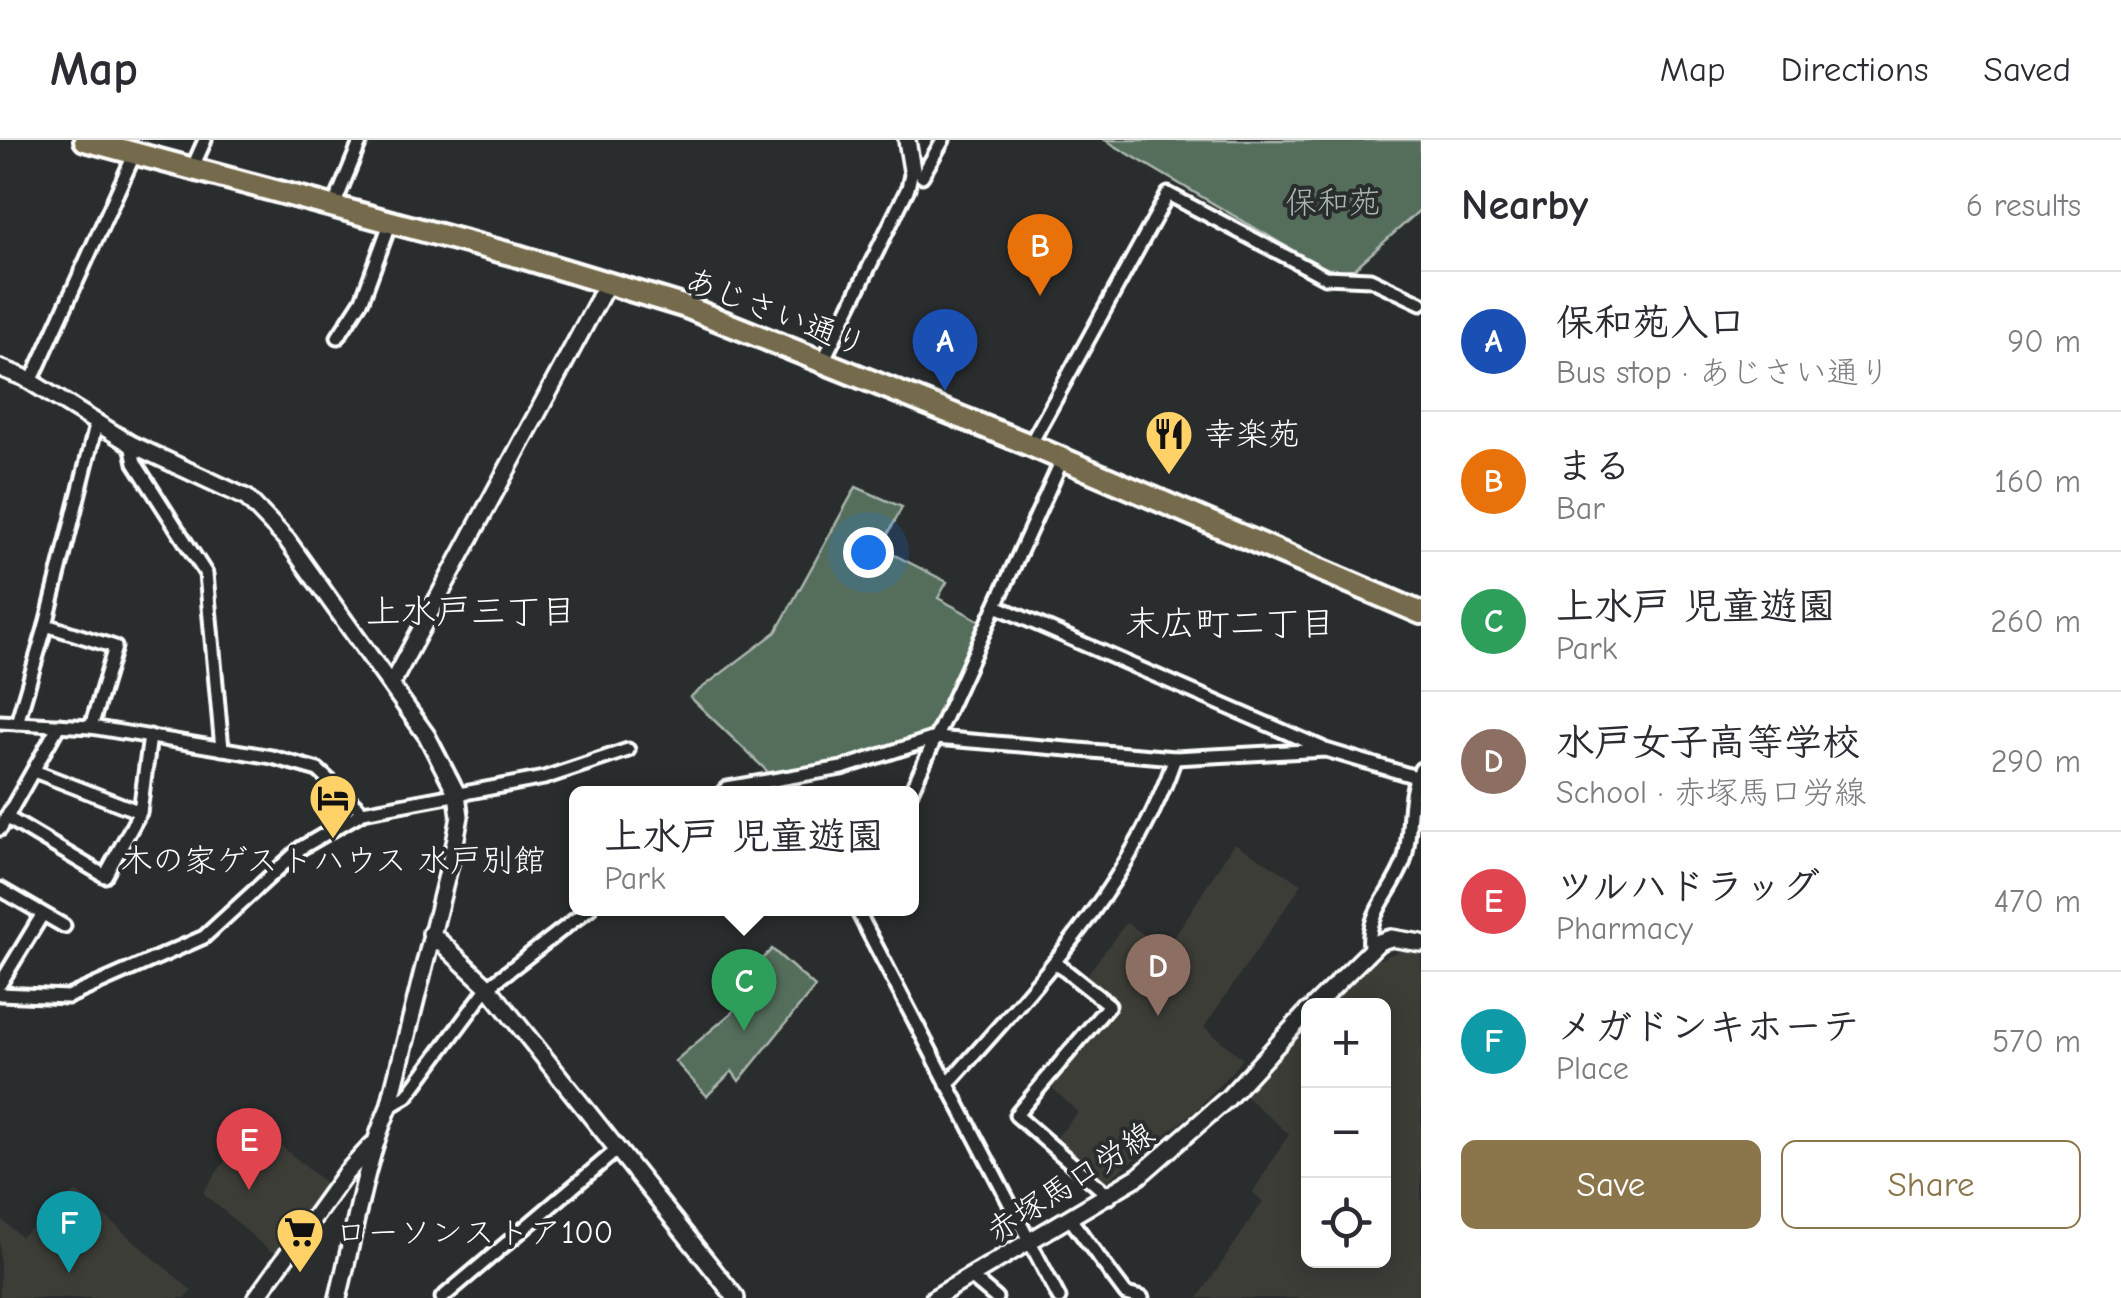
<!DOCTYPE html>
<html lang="en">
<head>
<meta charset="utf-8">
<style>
  body { margin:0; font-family:"Comic Neue","Klee One",sans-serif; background:#f2f2f3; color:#2b2b33 }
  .controls { position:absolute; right:30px; bottom:30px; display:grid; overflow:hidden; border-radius:15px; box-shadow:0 5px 25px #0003 }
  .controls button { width:90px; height:90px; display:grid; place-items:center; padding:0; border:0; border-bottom:2px solid #e1e1e2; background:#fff; color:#2b2b33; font:50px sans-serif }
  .you { position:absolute; left:868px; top:412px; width:35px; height:35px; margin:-25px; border:8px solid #fff; border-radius:50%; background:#1a73e8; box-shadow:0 0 0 15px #1a73e833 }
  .badge { display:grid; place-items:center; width:65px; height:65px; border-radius:50%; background:#8a764a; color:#fff; font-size:32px; font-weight:700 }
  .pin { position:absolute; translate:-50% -82px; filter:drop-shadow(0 2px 5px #0008) }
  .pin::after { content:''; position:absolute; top:52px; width:35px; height:30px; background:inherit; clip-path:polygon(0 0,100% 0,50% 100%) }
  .popup { position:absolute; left:569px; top:646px; width:350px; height:130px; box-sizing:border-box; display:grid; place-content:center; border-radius:15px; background:#fff; filter:drop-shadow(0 2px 8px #0005); font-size:32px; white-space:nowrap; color:#7c7c81 }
  .popup b { font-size:38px; color:#2b2b33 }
  .popup::after { content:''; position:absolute; left:50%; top:100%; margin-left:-20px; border:20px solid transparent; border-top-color:#fff }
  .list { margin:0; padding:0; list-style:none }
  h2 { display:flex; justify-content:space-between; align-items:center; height:130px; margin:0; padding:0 40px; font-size:42px }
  h2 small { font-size:32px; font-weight:400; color:#7c7c81 }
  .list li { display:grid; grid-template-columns:65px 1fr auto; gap:30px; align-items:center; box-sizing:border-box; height:140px; padding:0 40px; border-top:2px solid #e1e1e2 }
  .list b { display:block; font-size:38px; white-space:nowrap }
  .list p { margin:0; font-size:32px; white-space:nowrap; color:#7c7c81 }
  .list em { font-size:32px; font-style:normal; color:#7c7c81 }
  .actions { display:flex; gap:20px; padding:30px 40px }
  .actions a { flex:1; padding:22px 0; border:2px solid #8a764a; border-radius:15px; text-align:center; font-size:35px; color:#8a764a }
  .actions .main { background:#8a764a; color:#fff }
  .icon { flex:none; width:55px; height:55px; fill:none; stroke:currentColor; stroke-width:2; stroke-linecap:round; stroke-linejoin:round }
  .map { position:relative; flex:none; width:1421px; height:1158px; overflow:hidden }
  header { display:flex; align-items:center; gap:60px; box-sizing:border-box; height:140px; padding:0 50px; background:#fff; border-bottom:2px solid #e1e1e2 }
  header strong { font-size:48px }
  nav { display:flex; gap:55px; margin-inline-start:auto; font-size:35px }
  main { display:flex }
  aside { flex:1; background:#fff }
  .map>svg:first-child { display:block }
  .built { fill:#3e3d39 }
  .green { fill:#556e5c; stroke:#aab6ae; stroke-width:2.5 }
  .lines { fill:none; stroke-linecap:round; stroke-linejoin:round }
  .street-casing { stroke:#fff; stroke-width:19 }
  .secondary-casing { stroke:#fff; stroke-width:22 }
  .highway-casing { stroke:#fff; stroke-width:28 }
  .street { stroke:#2a2d2e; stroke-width:11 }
  .secondary { stroke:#2a2d2e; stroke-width:15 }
  .highway { stroke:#756b4b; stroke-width:20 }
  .labels { text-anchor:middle; stroke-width:8; stroke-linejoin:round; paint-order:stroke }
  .park-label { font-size:32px; fill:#aab6ae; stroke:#2a2d2e }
  .street-label { font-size:32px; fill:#fff; stroke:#2a2d2e }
  .poi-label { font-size:32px; fill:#fff; stroke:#2a2d2e; text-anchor:start }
  .neighbourhood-label { font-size:35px; fill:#fff; stroke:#2a2d2e }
</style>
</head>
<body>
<header>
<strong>Map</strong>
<nav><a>Map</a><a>Directions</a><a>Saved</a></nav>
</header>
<main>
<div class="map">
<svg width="1421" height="1158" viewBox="0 0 1421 1158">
  <rect width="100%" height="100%" fill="#2a2d2e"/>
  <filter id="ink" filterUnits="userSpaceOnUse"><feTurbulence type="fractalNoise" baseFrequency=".01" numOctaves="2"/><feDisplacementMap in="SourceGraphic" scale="20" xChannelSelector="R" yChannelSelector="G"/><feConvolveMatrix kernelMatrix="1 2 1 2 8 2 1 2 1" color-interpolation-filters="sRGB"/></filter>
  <g filter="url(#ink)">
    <!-- built -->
    <g class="built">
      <path d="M 1234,703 L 1302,744 L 1204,887 L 1243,919 L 1196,970 L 1102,1045 L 1052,1003 L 1078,972 L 1047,943 L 1114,865 L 1083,840 L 1126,783 L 1167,809 Z"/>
      <path d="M 1400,811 L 1421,814 L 1421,1158 L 1198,1158 L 1263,1062 L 1253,1052 L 1289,994 L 1243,954 L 1308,886 L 1308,1120 L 1384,1120 L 1384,866 L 1328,865 L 1368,823 Z"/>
      <path d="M 252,981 L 325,1043 L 279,1113 L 270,1111 L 203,1053 Z"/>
      <path d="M 76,1051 L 192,1151 L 185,1158 L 0,1158 L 0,1078 L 21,1097 Z"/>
    </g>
    <!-- green -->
    <g class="green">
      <path d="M 1105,0 L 1421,0 L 1421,69 L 1354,129 L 1328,131 Z"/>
      <path d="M 856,347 L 902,367 L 881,408 L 947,442 L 938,458 L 982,482 L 928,594 L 864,617 L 771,635 L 690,557 L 776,492 Z"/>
      <path d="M 772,809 L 815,847 L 739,941 L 732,931 L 707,956 L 675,921 L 743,863 L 732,849 Z"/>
    </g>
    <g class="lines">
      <!-- street casing -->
      <g class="street-casing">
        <g id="street">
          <path d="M 192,29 L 205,0"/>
          <path d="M 922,36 L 943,0"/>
          <path d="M 334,66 L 361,0"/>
          <path d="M 338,197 L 362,160 L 391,81"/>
          <path d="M 823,221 L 908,48 L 912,30"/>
          <path d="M 31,242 L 135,13"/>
          <path d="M 131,304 L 135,323 L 206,434 L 222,609"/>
          <path d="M 1030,305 L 1168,54 L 1325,137 L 1370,139 L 1421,163"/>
          <path d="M 996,466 L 1322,608"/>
          <path d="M 0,582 L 91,587 L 272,617 L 318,630 L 363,672"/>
          <path d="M 17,583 L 46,485"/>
          <path d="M 91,587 L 115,507 L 46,485 L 97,281"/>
          <path d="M 34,631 L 140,672"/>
          <path d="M 721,654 L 727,648 L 842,628 L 935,598 L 1175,618 L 1326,610 L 1416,637"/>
          <path d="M 910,654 L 1062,320"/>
          <path d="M 6,677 L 105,736 L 140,672 L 150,596"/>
          <path d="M 0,689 L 59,585"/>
          <path d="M 0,749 L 64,786"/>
          <path d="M 856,768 L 1059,1158"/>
          <path d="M 1370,808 C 1366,773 1393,752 1404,721 C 1413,692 1405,655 1421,629"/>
          <path d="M 1056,823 L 1109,865 L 1016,975 L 1110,1057"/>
          <path d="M 0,844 L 42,775"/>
          <path d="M 0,854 L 68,857 L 204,797 L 301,708 L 363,672 L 544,638 L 628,610"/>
          <path d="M 947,945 C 1036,845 1131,746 1175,618"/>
          <path d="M 389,967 L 407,956 L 488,847 L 590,768"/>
          <path d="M 1071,1080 L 1126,1154 L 1142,1158"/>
          <path d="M 971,1137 L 996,1158"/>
          <path d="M 442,1158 L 618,1009"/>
        </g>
      </g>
      <!-- secondary casing -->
      <g class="secondary-casing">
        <g id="secondary">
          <path d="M 907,0 L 912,30"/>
          <path d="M 0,228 L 23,237 L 131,304 L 247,358 L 287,400 L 427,596 L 457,654 L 460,676 L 455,703 L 389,967 C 364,1024 354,1096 338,1158"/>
          <path d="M 392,543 L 608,142"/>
          <path d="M 431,793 L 488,847 L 736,1158"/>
          <path d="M 1314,866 L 1379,802 L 1391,798 L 1421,803"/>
          <path d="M 256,1158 L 345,1034 L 372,1005"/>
          <path d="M 934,1158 L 1139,1036 L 1228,958 L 1308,871"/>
        </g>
      </g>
      <!-- highway casing -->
      <g class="highway-casing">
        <path id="highway" d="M 85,0 L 518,116 L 686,167 L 1030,305 L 1421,473"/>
      </g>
      <!-- street -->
      <use href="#street" class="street"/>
      <!-- secondary -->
      <use href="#secondary" class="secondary"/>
      <!-- highway -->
      <use href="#highway" class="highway"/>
    </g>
  </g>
  <!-- icons -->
  <defs>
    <g id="restaurant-pin" transform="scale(2.5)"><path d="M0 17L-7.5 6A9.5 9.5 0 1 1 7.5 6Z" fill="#ffd166" stroke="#2a2d2e"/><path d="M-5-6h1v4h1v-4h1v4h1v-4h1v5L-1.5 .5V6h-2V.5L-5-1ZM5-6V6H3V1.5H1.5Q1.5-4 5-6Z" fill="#111"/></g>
    <g id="hotel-pin" transform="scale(2.5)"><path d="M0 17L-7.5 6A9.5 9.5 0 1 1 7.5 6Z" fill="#ffd166" stroke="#2a2d2e"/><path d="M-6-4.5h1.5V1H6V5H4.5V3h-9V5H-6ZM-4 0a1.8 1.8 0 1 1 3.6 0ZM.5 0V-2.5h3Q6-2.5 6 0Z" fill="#111"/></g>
    <g id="supermarket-pin" transform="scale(2.5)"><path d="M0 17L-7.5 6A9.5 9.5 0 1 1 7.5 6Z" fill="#ffd166" stroke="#2a2d2e"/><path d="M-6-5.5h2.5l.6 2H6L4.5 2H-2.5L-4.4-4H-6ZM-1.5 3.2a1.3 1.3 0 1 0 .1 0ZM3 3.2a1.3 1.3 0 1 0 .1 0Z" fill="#111"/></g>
  </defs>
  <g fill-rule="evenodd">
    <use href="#restaurant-pin" x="1169" y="294"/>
    <use href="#hotel-pin" x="333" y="658"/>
    <use href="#supermarket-pin" x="300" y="1092"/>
  </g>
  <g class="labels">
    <!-- park labels -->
    <g class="park-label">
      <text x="1333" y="73">保和苑</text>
    </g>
    <!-- street labels -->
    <g class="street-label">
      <text transform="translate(776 172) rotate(21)" y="11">あじさい通り</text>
      <text transform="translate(1070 1042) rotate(-33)" y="11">赤塚馬口労線</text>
    </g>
    <!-- poi labels -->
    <g class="poi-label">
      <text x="1204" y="305">幸楽苑</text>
      <text x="333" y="731" text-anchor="middle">木の家ゲストハウス 水戸別館</text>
      <text x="335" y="1103">ローソンストア100</text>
    </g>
    <!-- neighbourhood labels -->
    <g class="neighbourhood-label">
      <text x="471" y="483">上水戸三丁目</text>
      <text x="1230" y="495">末広町二丁目</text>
    </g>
  </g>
</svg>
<div class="controls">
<button>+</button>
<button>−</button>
<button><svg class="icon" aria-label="locate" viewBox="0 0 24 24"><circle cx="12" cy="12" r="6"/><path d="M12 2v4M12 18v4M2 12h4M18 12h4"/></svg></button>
</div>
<div class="you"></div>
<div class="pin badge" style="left:945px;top:251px;background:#1a4fb4">A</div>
<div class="pin badge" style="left:1040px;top:156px;background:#e8710a">B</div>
<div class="pin badge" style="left:744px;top:891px;background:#2e9e5b">C</div>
<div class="popup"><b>上水戸 児童遊園</b>Park</div>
<div class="pin badge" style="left:1158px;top:876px;background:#8d6e63">D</div>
<div class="pin badge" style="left:249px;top:1050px;background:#e0444e">E</div>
<div class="pin badge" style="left:69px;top:1133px;background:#0f9aa8">F</div>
</div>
<aside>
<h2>Nearby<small>6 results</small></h2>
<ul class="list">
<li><span class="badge" style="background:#1a4fb4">A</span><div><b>保和苑入口</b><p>Bus stop · あじさい通り</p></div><em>90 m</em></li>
<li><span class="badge" style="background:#e8710a">B</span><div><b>まる</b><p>Bar</p></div><em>160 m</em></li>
<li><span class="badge" style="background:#2e9e5b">C</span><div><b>上水戸 児童遊園</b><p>Park</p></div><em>260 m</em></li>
<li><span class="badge" style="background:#8d6e63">D</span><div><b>水戸女子高等学校</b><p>School · 赤塚馬口労線</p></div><em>290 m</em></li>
<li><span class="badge" style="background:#e0444e">E</span><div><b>ツルハドラッグ</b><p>Pharmacy</p></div><em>470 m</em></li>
<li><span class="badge" style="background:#0f9aa8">F</span><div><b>メガドンキホーテ</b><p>Place</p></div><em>570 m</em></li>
</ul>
<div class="actions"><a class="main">Save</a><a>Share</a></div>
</aside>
</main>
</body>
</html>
